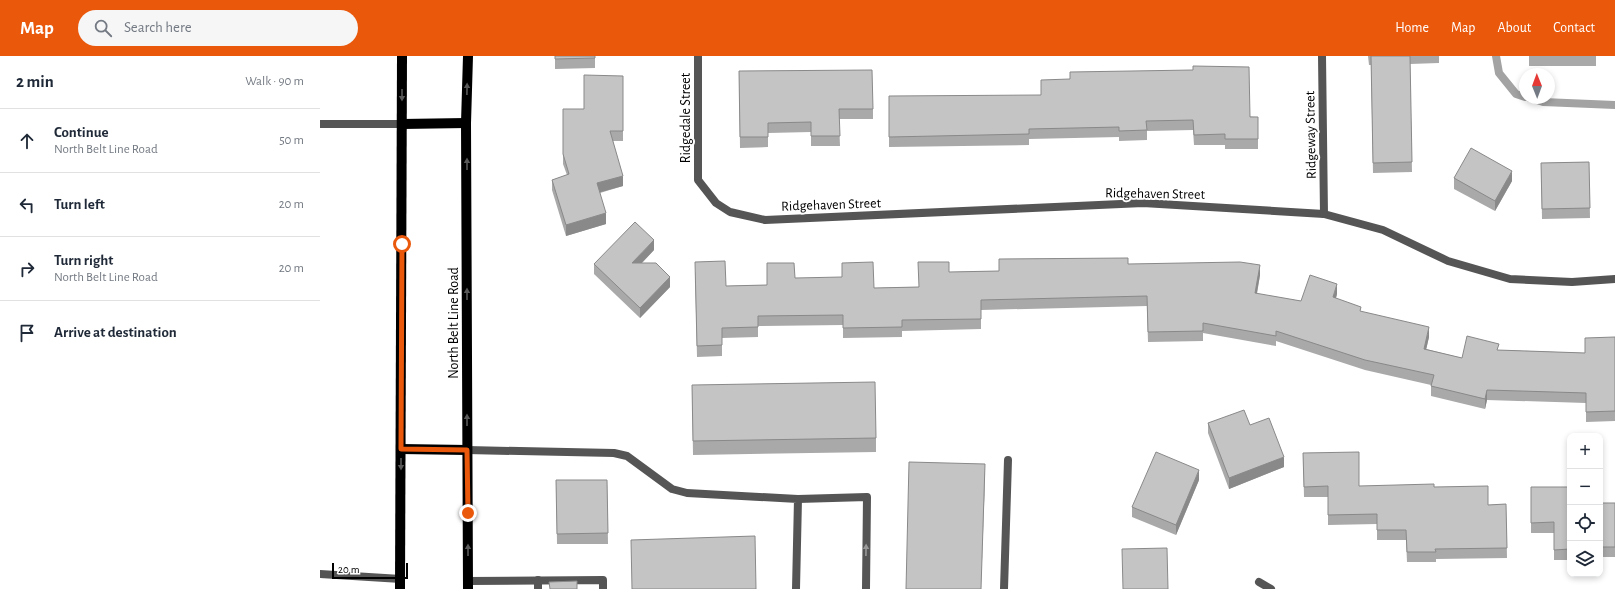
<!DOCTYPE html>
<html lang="en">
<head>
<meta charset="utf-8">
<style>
  body { margin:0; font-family:"Alegreya Sans",sans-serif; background:#f6f6f7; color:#1f2937 }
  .controls { position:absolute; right:12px; bottom:12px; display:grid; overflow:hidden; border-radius:8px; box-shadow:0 2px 6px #0003 }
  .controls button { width:36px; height:36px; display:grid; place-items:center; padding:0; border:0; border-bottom:1px solid #e0e1e3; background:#fff; color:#1f2937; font:20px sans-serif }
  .compass { position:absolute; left:1199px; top:12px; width:36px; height:36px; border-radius:50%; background:#fff; box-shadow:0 2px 6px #0003; rotate:359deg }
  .scale { position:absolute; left:12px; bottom:10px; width:76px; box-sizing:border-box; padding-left:4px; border:2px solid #000; border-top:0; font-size:11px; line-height:14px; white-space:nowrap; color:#000; -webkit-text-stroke:3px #fff; paint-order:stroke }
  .stop { position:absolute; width:12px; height:12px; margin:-9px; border:3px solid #ea580c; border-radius:50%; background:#fff }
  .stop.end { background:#ea580c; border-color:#fff; box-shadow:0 1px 4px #0008 }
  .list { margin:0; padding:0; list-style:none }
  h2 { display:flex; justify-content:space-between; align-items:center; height:52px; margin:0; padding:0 16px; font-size:17px }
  h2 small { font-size:13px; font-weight:400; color:#747a83 }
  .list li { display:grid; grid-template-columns:26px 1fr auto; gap:12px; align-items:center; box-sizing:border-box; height:64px; padding:0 16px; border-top:1px solid #e0e1e3 }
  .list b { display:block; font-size:15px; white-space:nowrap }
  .list p { margin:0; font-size:13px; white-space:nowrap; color:#747a83 }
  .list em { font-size:13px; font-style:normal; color:#747a83 }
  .icon { flex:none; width:22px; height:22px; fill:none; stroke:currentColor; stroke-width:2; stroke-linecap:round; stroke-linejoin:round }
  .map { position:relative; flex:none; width:1295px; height:533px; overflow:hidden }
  header { display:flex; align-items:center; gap:24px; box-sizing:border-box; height:56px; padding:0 20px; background:#ea580c; color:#fff }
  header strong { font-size:19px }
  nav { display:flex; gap:22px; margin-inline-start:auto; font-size:14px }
  .search { width:280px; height:36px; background:#f6f6f7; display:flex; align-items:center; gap:10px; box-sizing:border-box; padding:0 14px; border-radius:22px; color:#747a83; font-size:15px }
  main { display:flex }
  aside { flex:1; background:#fff }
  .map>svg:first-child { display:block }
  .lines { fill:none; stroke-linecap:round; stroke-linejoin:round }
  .stream { stroke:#a3a3a3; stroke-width:8 }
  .lane { stroke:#555; stroke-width:8 }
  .street { stroke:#555; stroke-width:8 }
  .primary { stroke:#000; stroke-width:10 }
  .wall { fill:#a9a9a9 }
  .shaded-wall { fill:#898989 }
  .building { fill:#c4c4c4; stroke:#898989 }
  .oneway { fill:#595959 }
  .oneway2 { fill:#999 }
  .route { stroke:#ea580c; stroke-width:5 }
  .labels { text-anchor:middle; stroke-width:4; stroke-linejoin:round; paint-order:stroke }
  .street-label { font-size:14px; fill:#000; stroke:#fff }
</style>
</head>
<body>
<header>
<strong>Map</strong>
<div class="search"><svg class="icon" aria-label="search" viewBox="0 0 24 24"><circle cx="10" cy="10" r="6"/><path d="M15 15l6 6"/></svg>Search here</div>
<nav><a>Home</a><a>Map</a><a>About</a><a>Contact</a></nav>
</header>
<main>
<aside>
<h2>2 min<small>Walk · 90 m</small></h2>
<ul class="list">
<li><svg class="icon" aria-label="ahead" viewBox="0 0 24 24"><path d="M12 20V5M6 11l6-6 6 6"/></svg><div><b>Continue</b><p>North Belt Line Road</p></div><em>50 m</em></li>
<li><svg class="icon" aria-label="left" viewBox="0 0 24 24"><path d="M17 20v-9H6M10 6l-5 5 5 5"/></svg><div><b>Turn left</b></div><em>20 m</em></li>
<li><svg class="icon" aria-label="right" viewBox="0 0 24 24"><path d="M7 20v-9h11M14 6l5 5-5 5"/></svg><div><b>Turn right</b><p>North Belt Line Road</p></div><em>20 m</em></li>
<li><svg class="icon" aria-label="arrive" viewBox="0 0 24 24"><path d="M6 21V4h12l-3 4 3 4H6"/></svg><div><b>Arrive at destination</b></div></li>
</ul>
</aside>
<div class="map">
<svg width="1295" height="533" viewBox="0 0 1295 533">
  <rect width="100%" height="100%" fill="#fff"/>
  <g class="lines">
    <!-- stream -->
    <g class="stream">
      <path d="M 1176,0 L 1179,17 L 1196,38 L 1205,41"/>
      <path d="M 1210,42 L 1223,46 L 1295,49"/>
    </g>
    <!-- lane -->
    <g class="lane">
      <path d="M 0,68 L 82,68"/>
      <path d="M 147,394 L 294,397 L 307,400 L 352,433 L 367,437 L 478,443 L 476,533"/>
      <path d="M 478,443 L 547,441 L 546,533"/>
      <path d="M 0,518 L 81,523"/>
      <path d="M 218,524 L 218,533"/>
      <path d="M 148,525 L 283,524 L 283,533"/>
      <path d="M 684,533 L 688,404"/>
    </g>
    <!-- street -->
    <g class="street">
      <path d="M 378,0 L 378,124 L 396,147 L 410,156 L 445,164 L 823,147 L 1004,158 L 1063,174 L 1128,205 L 1190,223 L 1252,226 L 1295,223"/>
      <path d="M 1002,0 L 1004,158"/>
      <path d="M 939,526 L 951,533"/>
    </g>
    <!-- primary -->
    <g class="primary">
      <path d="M 82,68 L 146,67"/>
      <path d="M 81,393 L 147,394"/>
      <path d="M 80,533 L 82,0"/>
      <path d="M 148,533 L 146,67 L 148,0"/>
    </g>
  </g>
  <!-- wall -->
  <g class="wall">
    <path d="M 235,0 L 275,0 L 275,12 L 235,13 Z"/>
    <path d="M 1048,0 L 1119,0 L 1119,7 L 1090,8 L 1092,116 L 1053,117 L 1051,9 L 1049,9 Z"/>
    <rect x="1209" y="0" width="67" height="10"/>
    <path d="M 419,15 L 553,53 L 553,63 L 519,63 L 520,90 L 491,90 L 491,76 L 448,77 L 448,91 L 420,92 Z"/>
    <path d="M 303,20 L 303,85 L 293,85 L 303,130 L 280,137 L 286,168 L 246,180 L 232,134 L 232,124 L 247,119 L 243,108 L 243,53 L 264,53 Z"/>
    <path d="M 569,40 L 938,61 L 938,93 L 905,93 L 905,89 L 874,89 L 873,74 L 827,75 L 827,84 L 799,85 L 799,81 L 709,83 L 709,89 L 569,91 Z"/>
    <path d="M 1269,106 L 1270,162 L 1222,163 L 1221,107 Z"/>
    <path d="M 1134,122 L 1192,125 L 1175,155 L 1134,133 Z"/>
    <path d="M 334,194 L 322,207 L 350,231 L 320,262 L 274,218 L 274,208 Z"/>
    <path d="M 808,208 L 940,219 L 937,238 L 981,245 L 1017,238 L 1016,242 L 1041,256 L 1109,281 L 1106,293 L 1142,302 L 1179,294 L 1265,297 L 1295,281 L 1295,365 L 1266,366 L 1266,347 L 1167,344 L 1165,353 L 1111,340 L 1111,329 L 1045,314 L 956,285 L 956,290 L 883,277 L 883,285 L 828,286 L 827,250 L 661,254 L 661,273 L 582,275 L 582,281 L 523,282 L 523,269 L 438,270 L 438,281 L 402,282 L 402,300 L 377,301 L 375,216 L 406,230 L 447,229 L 475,222 L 554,232 L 598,231 L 629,216 L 679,215 Z"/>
    <path d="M 372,329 L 556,382 L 556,396 L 373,399 Z"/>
    <path d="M 888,367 L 930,369 L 964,411 L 909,433 L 888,377 Z"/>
    <path d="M 983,397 L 1039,430 L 1114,431 L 1168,449 L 1186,448 L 1187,502 L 1116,503 L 1116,506 L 1087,506 L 1086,484 L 1057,484 L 1057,468 L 1008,469 L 1008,441 L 984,441 Z"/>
    <path d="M 236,424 L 287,424 L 288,488 L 237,488 Z"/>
    <path d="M 879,424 L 856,479 L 812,461 L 812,451 Z"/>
    <path d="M 1211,431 L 1250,431 L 1250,504 L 1234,504 L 1234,477 L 1211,477 Z"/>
    <rect x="1280" y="447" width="15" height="54"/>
  </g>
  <!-- shaded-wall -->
  <g class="shaded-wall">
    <path d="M 1192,115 L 1192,125 L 1175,155 L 1175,145 Z"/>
    <path d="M 303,120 L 303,130 L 277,137 L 277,127 Z"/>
    <path d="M 286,157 L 286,168 L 246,180 L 246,169 Z"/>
    <path d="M 334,184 L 334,194 L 312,217 L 312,207 Z"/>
    <path d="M 940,209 L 940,219 L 935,247 L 935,237 Z"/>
    <path d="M 350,221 L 350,231 L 320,262 L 320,252 Z"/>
    <path d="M 1017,228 L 1017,238 L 1013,252 L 1013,241 Z"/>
    <path d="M 1109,271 L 1109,281 L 1104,303 L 1104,293 Z"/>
    <path d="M 1167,334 L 1167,344 L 1165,353 L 1165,343 Z"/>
    <path d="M 964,401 L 964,411 L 909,433 L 909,422 Z"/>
    <path d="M 665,408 L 665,423 L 661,533 Z"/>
    <path d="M 879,414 L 879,424 L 856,479 L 856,469 Z"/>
  </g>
  <!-- building -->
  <g class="building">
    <path d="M 235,0 L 275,0 L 275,2 L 235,3 Z"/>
    <path d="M 1051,0 L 1090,0 L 1092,106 L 1053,107 Z"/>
    <path d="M 873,10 L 929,11 L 930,61 L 938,61 L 938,83 L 905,83 L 905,78 L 874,79 L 873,64 L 826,65 L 827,74 L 799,75 L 799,71 L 709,73 L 709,78 L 569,81 L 569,40 L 721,39 L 721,24 L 750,23 L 750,16 L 873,14 Z"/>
    <path d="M 552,14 L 553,53 L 519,53 L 520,80 L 491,80 L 491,66 L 448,67 L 448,81 L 420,81 L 419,15 Z"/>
    <path d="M 264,19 L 303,20 L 303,75 L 290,75 L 303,120 L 277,127 L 286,157 L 246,169 L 232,124 L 249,118 L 243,98 L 243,53 L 264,53 Z"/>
    <path d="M 1151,92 L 1192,115 L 1175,145 L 1134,122 Z"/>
    <path d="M 1269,106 L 1270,152 L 1222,153 L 1221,107 Z"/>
    <path d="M 315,166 L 334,184 L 312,207 L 336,207 L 350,221 L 320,252 L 274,208 Z"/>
    <path d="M 808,202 L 808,208 L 920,206 L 940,209 L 935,237 L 981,245 L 990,219 L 1017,228 L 1013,241 L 1041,251 L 1040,255 L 1109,271 L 1104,293 L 1142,302 L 1147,280 L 1179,288 L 1177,294 L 1265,297 L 1265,282 L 1295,281 L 1295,355 L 1266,356 L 1266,337 L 1167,334 L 1165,343 L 1111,330 L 1114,319 L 1045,304 L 956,275 L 956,280 L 883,267 L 883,275 L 828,276 L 827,240 L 661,244 L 661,263 L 582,264 L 582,271 L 523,272 L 523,259 L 438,260 L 438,271 L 402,272 L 402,289 L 377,290 L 375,206 L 405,205 L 406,230 L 447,229 L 447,207 L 474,207 L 475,222 L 522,221 L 522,207 L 553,206 L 554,232 L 599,231 L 598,206 L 629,206 L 629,216 L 679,215 L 679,203 Z"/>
    <path d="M 555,326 L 556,382 L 373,385 L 372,329 Z"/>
    <path d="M 924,354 L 930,369 L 949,362 L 964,401 L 909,422 L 888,367 Z"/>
    <path d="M 836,396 L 879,414 L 856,469 L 812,451 Z"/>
    <path d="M 1039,396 L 1039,430 L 1114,428 L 1114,431 L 1168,430 L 1168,449 L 1186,448 L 1187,492 L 1115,493 L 1116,496 L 1087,496 L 1086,474 L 1057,474 L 1057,458 L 1008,459 L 1008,430 L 984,431 L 983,397 Z"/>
    <path d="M 589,406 L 665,408 L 661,533 L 586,533 Z"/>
    <path d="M 236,424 L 287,424 L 288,477 L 237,478 Z"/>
    <path d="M 1211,431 L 1250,431 L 1250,493 L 1234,494 L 1234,466 L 1211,467 Z"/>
    <rect x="1280" y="447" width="15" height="44"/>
    <path d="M 435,480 L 436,533 L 312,533 L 311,484 Z"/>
    <path d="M 847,492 L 848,533 L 803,533 L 802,493 Z"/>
    <path d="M 257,525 L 257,533 L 230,533 L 229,526 Z"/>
  </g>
  <!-- one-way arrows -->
  <defs><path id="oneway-solid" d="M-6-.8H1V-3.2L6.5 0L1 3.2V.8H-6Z"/></defs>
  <g class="oneway">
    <use href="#oneway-solid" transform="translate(147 33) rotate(-89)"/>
    <use href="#oneway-solid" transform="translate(82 39) rotate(90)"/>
    <use href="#oneway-solid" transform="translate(147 108) rotate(-90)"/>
    <use href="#oneway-solid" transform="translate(147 238) rotate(-90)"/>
    <use href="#oneway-solid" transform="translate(147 364) rotate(-90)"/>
    <use href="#oneway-solid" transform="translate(81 408) rotate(90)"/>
    <use href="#oneway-solid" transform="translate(148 494) rotate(-90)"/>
  </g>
  <use class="oneway2" href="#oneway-solid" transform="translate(546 494) rotate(-89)"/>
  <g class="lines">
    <!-- route -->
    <path class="route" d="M 82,188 L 81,393 L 147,394 L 148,457"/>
  </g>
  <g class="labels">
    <!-- street labels -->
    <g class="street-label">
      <text transform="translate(365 62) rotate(-90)" y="5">Ridgedale Street</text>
      <text transform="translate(990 79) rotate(-91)" y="5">Ridgeway Street</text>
      <text transform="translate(835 137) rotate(1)" y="5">Ridgehaven Street</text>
      <text transform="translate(511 148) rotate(-2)" y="5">Ridgehaven Street</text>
      <text transform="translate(133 267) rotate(-90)" y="5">North Belt Line Road</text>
    </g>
  </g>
</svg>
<div class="controls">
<button>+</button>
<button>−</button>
<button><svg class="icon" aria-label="locate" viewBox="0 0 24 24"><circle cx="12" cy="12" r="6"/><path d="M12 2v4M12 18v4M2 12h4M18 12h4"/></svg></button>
<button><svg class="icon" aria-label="layers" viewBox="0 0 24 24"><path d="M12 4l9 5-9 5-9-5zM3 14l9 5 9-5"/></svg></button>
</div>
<svg class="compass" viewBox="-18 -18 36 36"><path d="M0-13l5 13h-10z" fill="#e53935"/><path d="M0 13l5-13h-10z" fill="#747a83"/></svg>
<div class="scale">20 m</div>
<div class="stop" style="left:82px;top:188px"></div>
<div class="stop end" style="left:148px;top:457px"></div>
</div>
</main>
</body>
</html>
